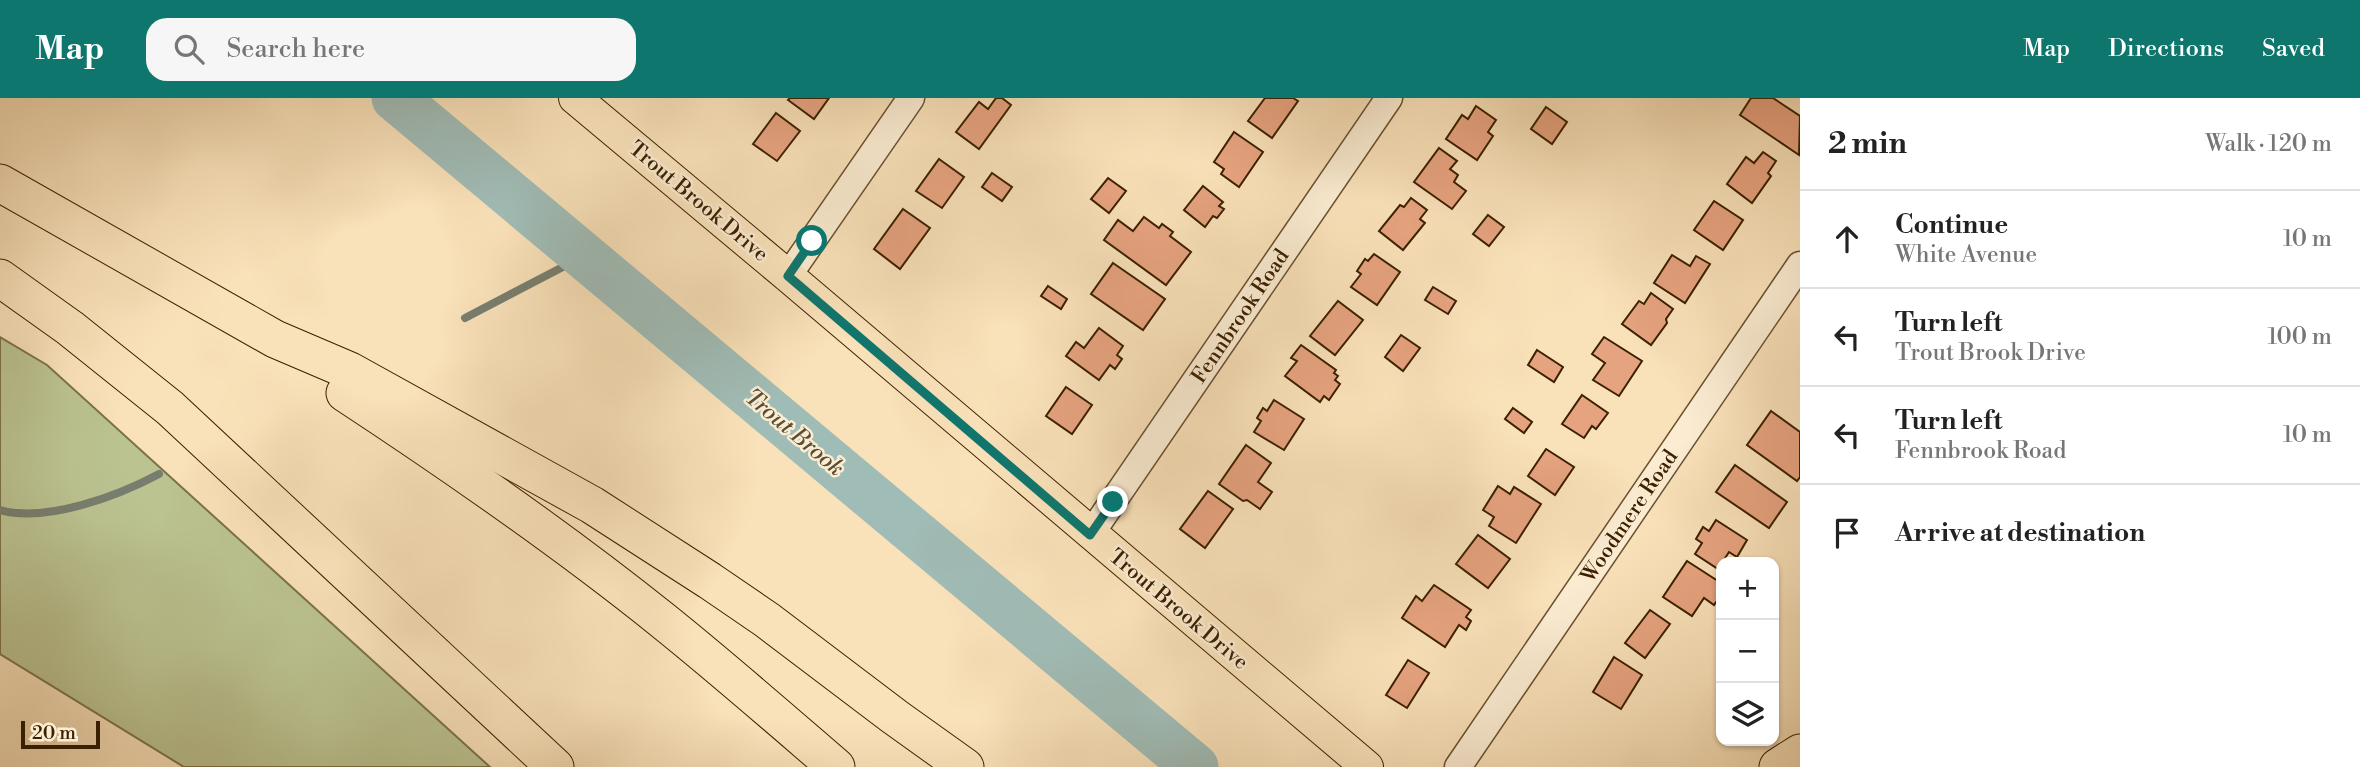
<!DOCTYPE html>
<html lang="en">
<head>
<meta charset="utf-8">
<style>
  body { margin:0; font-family:"Libre Bodoni",serif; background:#f6f6f6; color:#222 }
  .controls { position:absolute; right:21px; bottom:21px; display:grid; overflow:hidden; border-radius:14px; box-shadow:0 2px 5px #0004 }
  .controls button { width:63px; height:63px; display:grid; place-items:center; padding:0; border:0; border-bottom:2px solid #e0e0e0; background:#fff; color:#222; font:35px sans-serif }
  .scale { position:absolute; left:21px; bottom:18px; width:79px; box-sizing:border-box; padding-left:7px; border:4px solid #3b2001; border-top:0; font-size:19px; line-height:24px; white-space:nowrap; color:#3b2001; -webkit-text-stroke:5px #fbecd2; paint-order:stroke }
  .stop { position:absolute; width:21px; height:21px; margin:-16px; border:5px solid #0f766e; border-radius:50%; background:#fff }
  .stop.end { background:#0f766e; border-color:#fff; box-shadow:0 2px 7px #0008 }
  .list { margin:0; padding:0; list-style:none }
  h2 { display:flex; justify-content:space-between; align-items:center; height:91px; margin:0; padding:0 28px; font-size:30px }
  h2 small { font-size:23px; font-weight:400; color:#767676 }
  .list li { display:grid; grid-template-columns:46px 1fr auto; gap:21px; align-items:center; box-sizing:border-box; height:98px; padding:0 28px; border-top:2px solid #e0e0e0 }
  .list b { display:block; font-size:26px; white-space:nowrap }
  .list p { margin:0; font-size:23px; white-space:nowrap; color:#767676 }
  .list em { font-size:23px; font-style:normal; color:#767676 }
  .icon { flex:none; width:38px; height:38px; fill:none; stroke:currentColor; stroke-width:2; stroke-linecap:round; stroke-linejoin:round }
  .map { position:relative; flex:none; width:1800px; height:669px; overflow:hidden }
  header { display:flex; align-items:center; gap:42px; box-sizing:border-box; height:98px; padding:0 35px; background:#0f766e; color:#fff }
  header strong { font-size:33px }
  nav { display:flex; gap:38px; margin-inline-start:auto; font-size:24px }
  .search { width:490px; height:63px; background:#f6f6f6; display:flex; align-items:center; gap:18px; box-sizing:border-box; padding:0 24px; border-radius:21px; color:#767676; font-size:26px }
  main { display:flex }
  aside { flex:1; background:#fff }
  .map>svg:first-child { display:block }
  .green { fill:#bbc391; stroke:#7b7249; stroke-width:2 }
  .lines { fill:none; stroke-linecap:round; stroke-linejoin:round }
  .stream { stroke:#787e6e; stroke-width:8 }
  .river { stroke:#a0bcb6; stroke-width:47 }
  .building { fill:#e6a37f; stroke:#3b2001; stroke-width:2 }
  .minor-casing { stroke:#6a502f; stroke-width:29 }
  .major-casing { stroke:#3b2001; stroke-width:34 }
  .highway-casing { stroke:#3b2001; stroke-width:39 }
  .minor { stroke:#fbecd2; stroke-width:26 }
  .major { stroke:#f9e1b9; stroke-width:32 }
  .highway { stroke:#f9e1b9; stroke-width:37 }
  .route { stroke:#0f766e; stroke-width:9 }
  .labels { text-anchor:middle; stroke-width:5; stroke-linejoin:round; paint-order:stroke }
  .street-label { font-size:21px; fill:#3b2001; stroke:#fbecd2 }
  .water-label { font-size:23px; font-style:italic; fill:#594f37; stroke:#fbecd2 }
</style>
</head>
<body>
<header>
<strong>Map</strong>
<div class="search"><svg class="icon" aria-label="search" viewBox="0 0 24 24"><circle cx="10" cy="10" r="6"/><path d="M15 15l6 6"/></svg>Search here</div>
<nav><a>Map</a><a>Directions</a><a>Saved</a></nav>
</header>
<main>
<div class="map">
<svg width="1800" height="669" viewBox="0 0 1800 669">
  <rect width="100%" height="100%" fill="#f9e1b9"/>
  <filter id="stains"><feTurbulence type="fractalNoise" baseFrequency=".00286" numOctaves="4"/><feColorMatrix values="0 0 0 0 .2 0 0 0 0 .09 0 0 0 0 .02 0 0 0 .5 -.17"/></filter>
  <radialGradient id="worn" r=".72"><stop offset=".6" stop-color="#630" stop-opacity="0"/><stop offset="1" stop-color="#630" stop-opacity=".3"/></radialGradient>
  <!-- green -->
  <path class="green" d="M 0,239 L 47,267 L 490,669 L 184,669 L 0,556 Z"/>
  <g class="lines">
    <!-- stream -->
    <g class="stream">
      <path d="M 465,220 L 584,158"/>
      <path d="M 0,412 C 46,425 118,398 159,376"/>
    </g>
    <!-- river -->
    <path class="river" d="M 395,0 L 1195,669"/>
  </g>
  <!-- building -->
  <g class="building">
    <path d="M 790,0 L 829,0 L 814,21 L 788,2 Z"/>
    <path d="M 996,0 L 1002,0 L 1011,7 L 979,51 L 956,34 L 979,4 L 988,11 Z"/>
    <path d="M 1265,0 L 1293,0 L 1298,3 L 1272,40 L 1248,23 Z"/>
    <path d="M 1751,0 L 1773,0 L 1800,18 L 1799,57 L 1740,17 Z"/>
    <path d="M 1476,8 L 1496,22 L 1488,34 L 1493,38 L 1477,62 L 1446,41 L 1462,17 L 1468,21 Z"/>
    <path d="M 1546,9 L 1567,24 L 1552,46 L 1531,31 Z"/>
    <path d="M 776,15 L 800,33 L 777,63 L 753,46 Z"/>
    <path d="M 1234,34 L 1263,54 L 1239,89 L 1221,76 L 1224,71 L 1214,64 Z"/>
    <path d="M 1439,50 L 1457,63 L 1450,71 L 1458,77 L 1454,84 L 1466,93 L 1452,111 L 1414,84 Z"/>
    <path d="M 1763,54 L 1776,63 L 1768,75 L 1771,78 L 1752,105 L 1727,86 L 1746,59 L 1754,65 Z"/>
    <path d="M 939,61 L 964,79 L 942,110 L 916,93 Z"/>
    <path d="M 992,75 L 1012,89 L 1002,103 L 982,89 Z"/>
    <path d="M 1108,80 L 1126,93 L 1109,115 L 1091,101 Z"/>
    <path d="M 1203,88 L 1223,104 L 1219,108 L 1224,111 L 1217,120 L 1213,118 L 1205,129 L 1184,112 Z"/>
    <path d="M 1411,100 L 1427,112 L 1420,121 L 1425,125 L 1403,152 L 1379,133 L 1400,107 L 1404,109 Z"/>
    <path d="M 1714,103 L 1743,122 L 1723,152 L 1694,132 Z"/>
    <path d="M 903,111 L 930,130 L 900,171 L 874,151 Z"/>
    <path d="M 1488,117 L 1504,129 L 1489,148 L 1473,136 Z"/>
    <path d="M 1144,119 L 1159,130 L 1162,126 L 1173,134 L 1170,138 L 1191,154 L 1166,187 L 1104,142 L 1118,122 L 1133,133 Z"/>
    <path d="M 1374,156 L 1400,174 L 1377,207 L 1351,189 L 1361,176 L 1357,173 L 1365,161 L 1368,163 Z"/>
    <path d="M 1672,157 L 1690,168 L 1696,158 L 1710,166 L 1685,205 L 1654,185 Z"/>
    <path d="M 1113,165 L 1165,201 L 1143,232 L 1091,196 Z"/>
    <path d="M 1048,188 L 1067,201 L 1061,211 L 1041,198 Z"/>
    <path d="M 1433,189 L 1456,203 L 1448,216 L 1425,202 Z"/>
    <path d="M 1651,195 L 1673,211 L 1666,221 L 1667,225 L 1651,247 L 1622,226 L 1639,203 L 1644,206 Z"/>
    <path d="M 1338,203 L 1363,222 L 1335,257 L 1310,238 Z"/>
    <path d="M 1099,230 L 1123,248 L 1117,257 L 1122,261 L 1115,271 L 1110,267 L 1099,282 L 1066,258 L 1076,244 L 1084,250 Z"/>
    <path d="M 1401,237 L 1420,250 L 1403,273 L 1385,259 Z"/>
    <path d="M 1604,239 L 1642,263 L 1619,298 L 1593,282 L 1605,265 L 1592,256 Z"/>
    <path d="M 1301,247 L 1336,272 L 1334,275 L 1338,278 L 1335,282 L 1340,286 L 1329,302 L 1324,298 L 1320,304 L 1285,278 L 1297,263 L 1291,260 Z"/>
    <path d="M 1537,252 L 1563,269 L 1554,284 L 1528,267 Z"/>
    <path d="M 1066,289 L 1092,307 L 1072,336 L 1046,318 Z"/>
    <path d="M 1582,297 L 1608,315 L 1596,331 L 1592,328 L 1584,340 L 1562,326 Z"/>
    <path d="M 1274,302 L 1304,321 L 1284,352 L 1254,334 L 1261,323 L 1257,320 L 1263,310 L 1267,313 Z"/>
    <path d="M 1513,310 L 1532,324 L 1524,335 L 1505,321 Z"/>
    <path d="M 1771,313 L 1800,334 L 1800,379 L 1797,383 L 1747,347 Z"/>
    <path d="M 1246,347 L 1271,365 L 1258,384 L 1272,394 L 1260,411 L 1247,402 L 1243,403 L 1219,386 Z"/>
    <path d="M 1546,351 L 1574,369 L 1555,397 L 1528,378 Z"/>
    <path d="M 1735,367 L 1787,404 L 1769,430 L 1716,394 Z"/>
    <path d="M 1498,388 L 1510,396 L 1514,389 L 1541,406 L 1516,445 L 1489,428 L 1494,419 L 1483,412 Z"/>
    <path d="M 1208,393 L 1233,411 L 1205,450 L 1180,431 Z"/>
    <path d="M 1716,422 L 1747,442 L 1737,459 L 1729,454 L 1718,471 L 1695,456 L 1702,445 L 1696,441 L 1703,429 L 1709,433 Z"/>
    <path d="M 1478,437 L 1510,461 L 1488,490 L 1456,466 Z"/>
    <path d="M 1687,463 L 1721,485 L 1721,497 L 1714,507 L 1704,500 L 1692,518 L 1663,499 Z"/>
    <path d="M 1434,487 L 1471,512 L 1466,519 L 1471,523 L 1466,532 L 1459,527 L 1445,549 L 1402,520 L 1416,498 L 1422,503 Z"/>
    <path d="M 1650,512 L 1670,526 L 1645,560 L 1625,545 Z"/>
    <path d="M 1614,559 L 1642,577 L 1621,611 L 1593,594 Z"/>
    <path d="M 1408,562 L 1429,575 L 1407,610 L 1386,597 Z"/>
  </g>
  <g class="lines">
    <!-- minor casing -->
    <g class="minor-casing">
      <g id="minor">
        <path d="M 788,178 L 911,0"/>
        <path d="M 1090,437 L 1389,0"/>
        <path d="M 1458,669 L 1800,167"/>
      </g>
    </g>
    <!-- major casing -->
    <g class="major-casing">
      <path id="major" d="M 575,0 L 788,178 L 1367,669"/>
    </g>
    <!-- highway casing -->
    <g class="highway-casing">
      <g id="highway">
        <path d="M 0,85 L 275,241 L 350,273 L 592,407 L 710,483 L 767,522 L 895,619 L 965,669"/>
        <path d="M 0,180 L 70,230 L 170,310 L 555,669"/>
        <path d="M 345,295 C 453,366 560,440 661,521 C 721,569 778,619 836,669"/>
        <path d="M 1778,669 L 1800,655"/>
      </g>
    </g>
    <!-- minor -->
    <use href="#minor" class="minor"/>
    <!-- major -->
    <use href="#major" class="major"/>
    <!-- highway -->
    <use href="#highway" class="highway"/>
  </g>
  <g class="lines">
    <!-- route -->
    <path class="route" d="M 812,143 L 788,178 L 1090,437 L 1113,404"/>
  </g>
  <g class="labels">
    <!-- street labels -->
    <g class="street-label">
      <text transform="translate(699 103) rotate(40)" y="7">Trout Brook Drive</text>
      <text transform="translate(1240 218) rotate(-56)" y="7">Fennbrook Road</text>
      <text transform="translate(1629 418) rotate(-56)" y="7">Woodmere Road</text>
      <text transform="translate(1179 511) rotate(40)" y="7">Trout Brook Drive</text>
    </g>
    <!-- water labels -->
    <g class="water-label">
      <text transform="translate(795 334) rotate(40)" y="8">Trout Brook</text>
    </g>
  </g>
  <rect width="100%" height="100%" filter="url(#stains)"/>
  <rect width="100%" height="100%" fill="url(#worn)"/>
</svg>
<div class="controls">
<button>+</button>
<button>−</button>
<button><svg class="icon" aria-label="layers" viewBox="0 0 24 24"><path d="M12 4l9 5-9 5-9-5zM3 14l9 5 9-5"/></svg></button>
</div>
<div class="scale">20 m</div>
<div class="stop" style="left:812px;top:143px"></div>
<div class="stop end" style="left:1113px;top:404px"></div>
</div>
<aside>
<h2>2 min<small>Walk · 120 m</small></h2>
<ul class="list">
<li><svg class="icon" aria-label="ahead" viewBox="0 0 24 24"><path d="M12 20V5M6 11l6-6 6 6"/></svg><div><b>Continue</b><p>White Avenue</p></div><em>10 m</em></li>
<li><svg class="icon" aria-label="left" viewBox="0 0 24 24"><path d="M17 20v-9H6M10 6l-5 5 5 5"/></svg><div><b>Turn left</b><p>Trout Brook Drive</p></div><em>100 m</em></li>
<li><svg class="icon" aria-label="left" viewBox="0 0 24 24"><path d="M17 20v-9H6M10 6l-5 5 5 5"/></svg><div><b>Turn left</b><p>Fennbrook Road</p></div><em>10 m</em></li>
<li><svg class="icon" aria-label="arrive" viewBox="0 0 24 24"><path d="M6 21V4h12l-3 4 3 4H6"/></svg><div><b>Arrive at destination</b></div></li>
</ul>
</aside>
</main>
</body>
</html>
